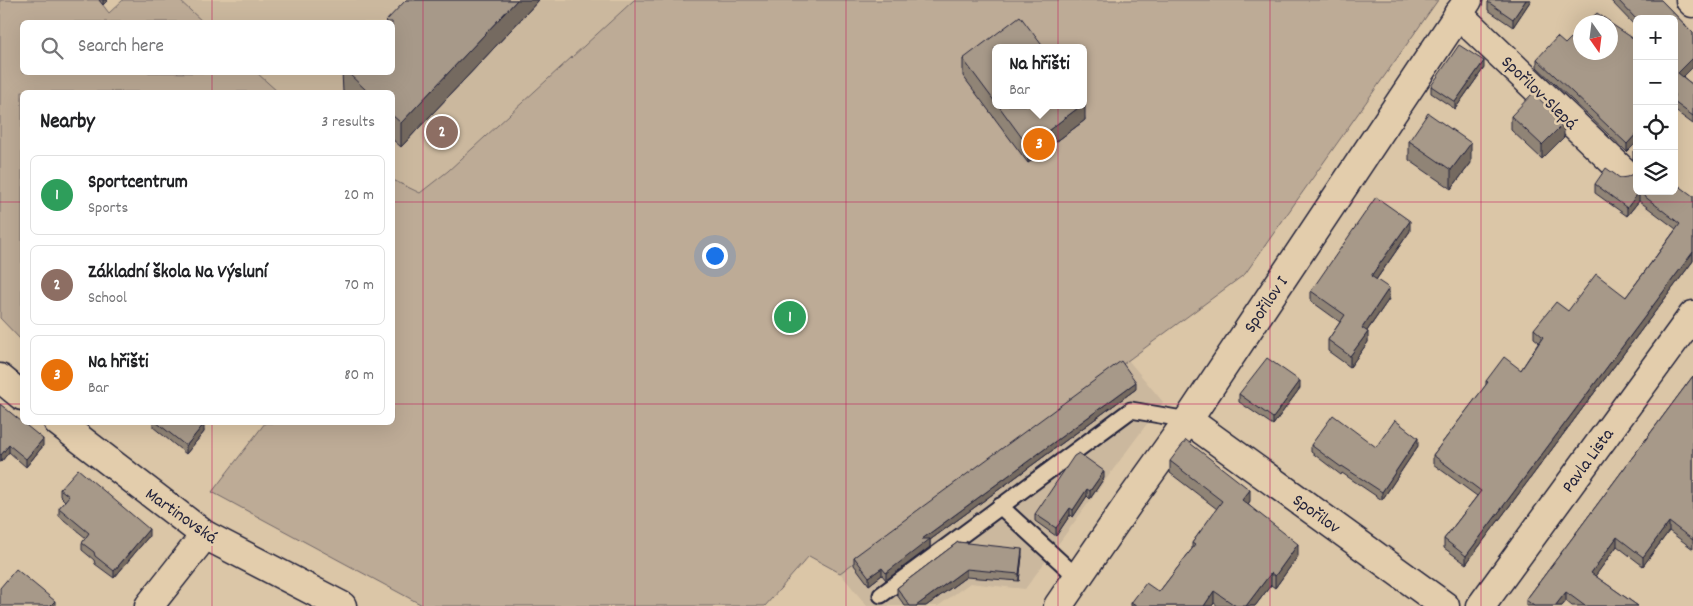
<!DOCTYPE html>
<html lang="en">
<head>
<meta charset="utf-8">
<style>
  body { margin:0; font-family:Dekko,sans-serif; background:#f2f2f2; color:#202124 }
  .controls { position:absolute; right:15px; top:15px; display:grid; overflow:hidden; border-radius:8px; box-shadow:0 5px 20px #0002 }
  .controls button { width:45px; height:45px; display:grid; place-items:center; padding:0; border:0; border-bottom:1px solid #e0e0e0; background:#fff; color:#202124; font:25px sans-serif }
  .compass { position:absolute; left:1573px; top:15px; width:45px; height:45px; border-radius:50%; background:#fff; box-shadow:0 5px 20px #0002; rotate:166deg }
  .you { position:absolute; left:714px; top:255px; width:18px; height:18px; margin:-12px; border:4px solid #fff; border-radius:50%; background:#1a73e8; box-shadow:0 0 0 8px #1a73e833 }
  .badge { display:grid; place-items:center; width:32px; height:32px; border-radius:50%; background:#1a73e8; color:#fff; font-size:16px; font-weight:700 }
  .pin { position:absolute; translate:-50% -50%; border:2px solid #fff; box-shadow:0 1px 5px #0006 }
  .popup { position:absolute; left:992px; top:44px; width:95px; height:65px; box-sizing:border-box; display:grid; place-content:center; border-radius:8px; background:#fff; filter:drop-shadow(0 1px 4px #0005); font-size:16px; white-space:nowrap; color:#757577 }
  .popup b { font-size:19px; color:#202124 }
  .popup::after { content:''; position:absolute; left:50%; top:100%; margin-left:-10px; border:10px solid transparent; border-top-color:#fff }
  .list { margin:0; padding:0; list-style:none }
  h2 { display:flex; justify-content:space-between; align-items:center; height:65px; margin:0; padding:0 20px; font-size:21px }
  h2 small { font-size:16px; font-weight:400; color:#757577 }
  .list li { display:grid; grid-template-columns:32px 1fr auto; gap:15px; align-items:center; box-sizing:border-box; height:80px; margin:0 10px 10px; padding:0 10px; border:1px solid #e0e0e0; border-radius:8px }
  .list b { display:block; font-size:19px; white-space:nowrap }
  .list p { margin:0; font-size:16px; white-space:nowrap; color:#757577 }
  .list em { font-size:16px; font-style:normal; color:#757577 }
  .icon { flex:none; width:28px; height:28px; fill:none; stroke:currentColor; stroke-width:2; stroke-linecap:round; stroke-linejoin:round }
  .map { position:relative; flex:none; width:1693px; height:606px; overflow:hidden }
  .search { position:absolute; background:#fff; box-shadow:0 5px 20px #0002; left:20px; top:20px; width:375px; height:55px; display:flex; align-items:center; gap:12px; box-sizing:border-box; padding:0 18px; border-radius:8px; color:#757577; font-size:19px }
  .panel { position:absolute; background:#fff; box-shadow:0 5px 20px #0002; left:20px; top:90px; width:375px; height:335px; border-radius:8px }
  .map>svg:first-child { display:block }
  .built { fill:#cbb89e }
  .green { fill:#bdab96; stroke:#706668; fill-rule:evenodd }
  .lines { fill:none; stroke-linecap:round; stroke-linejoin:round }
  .service-casing { stroke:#22223b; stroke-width:19 }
  .minor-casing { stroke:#22223b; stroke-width:31 }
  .tertiary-casing { stroke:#22223b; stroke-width:31 }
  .service { stroke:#e3cdac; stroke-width:15 }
  .minor { stroke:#e3cdac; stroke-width:28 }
  .tertiary { stroke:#e3cdac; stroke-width:28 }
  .wall { fill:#908476; stroke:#22223b }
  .shaded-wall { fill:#756b60; stroke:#22223b }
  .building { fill:#a79989; stroke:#22223b }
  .grid { fill:none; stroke:#c2185b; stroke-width:1; stroke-opacity:0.55 }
  .labels { text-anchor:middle; stroke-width:5; stroke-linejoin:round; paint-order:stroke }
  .street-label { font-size:18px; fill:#22223b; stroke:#e3cdac }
</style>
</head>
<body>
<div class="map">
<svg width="1693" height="606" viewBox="0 0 1693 606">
  <rect width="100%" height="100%" fill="#dbc6a7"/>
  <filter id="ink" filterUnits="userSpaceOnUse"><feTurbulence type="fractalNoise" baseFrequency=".02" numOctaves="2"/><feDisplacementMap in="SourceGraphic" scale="10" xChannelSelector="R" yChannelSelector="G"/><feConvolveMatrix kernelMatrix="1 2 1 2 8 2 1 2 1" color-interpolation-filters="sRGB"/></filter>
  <g filter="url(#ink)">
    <!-- built -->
    <g class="built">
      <path d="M 179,0 L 634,0 L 448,171 L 420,193 L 393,180 L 392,92 L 278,92 L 257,73 L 392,72 L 392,22 L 203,22 Z"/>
      <path d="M 1128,360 L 1163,402 L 1025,589 L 970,583 L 938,606 L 867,606 L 840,573 Z"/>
    </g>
    <!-- green -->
    <g class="green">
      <path d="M 0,0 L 99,0 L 109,13 L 123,0 L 179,0 L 203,22 L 22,22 L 22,72 L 257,73 L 278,92 L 22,92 L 22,341 L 0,318 Z"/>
      <path d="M 634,0 L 1438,0 L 1245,274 L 840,573 L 809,556 L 765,606 L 424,606 L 212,492 L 265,423 L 392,422 L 393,180 L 420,193 L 448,171 ZM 995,48 L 1083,48 L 1083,105 L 995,105 Z"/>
    </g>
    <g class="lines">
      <!-- service casing -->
      <g class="service-casing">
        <g id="service">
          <path d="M 1000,506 L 1078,578"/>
          <path d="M 881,595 L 1131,410 L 1188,420"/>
        </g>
      </g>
      <!-- minor casing -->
      <g class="minor-casing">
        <g id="minor">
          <path d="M 1690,0 L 1693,3"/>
          <path d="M 1458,14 L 1623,171"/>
          <path d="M 1188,420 L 1445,606"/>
          <path d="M 149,606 L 205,535"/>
          <path d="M 1058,606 L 1128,504 L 1188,420 L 1468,0"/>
          <path d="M 1481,606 L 1693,315"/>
        </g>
      </g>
      <!-- tertiary casing -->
      <g class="tertiary-casing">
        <g id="tertiary">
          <path d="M 0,378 L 22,396"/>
          <path d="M 58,422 L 205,535 L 342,606"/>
        </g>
      </g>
      <!-- service -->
      <use href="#service" class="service"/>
      <!-- minor -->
      <use href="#minor" class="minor"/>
      <!-- tertiary -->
      <use href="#tertiary" class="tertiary"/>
    </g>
    <!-- wall -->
    <g class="wall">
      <path d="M 99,0 L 108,0 L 103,5 Z"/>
      <path d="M 406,0 L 539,0 L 401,147 L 392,139 L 392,92 L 343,92 L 342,72 L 392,72 Z"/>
      <path d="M 1490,0 L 1531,0 L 1513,27 L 1488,10 L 1488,2 Z"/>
      <path d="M 1610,0 L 1661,0 L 1693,33 L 1693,67 L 1683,77 L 1693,85 L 1693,124 L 1674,110 L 1674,19 L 1637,19 L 1637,28 Z"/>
      <path d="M 1637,41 L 1637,142 L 1627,152 L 1537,67 L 1537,59 L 1565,44 Z"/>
      <path d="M 995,48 L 995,105 L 1083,105 L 1085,120 L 1028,163 L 963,76 L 963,59 Z"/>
      <path d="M 1484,68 L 1455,109 L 1431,93 L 1431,86 Z"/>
      <path d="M 1511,116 L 1564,137 L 1542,159 L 1511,130 Z"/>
      <path d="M 1409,141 L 1471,163 L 1451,189 L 1409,160 Z"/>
      <path d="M 1633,151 L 1637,153 L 1637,165 L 1633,159 Z"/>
      <path d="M 1620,178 L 1693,196 L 1693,261 L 1466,564 L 1444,548 L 1444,539 L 1477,496 L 1433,464 L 1433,455 L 1486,385 L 1486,381 L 1521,370 L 1539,342 L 1534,338 L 1534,329 L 1568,311 L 1626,297 L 1676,229 L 1639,201 L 1627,216 L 1595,193 L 1595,184 Z"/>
      <path d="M 1410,231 L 1376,280 L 1389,299 L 1367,331 L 1368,342 L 1350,367 L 1328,351 L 1328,340 L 1340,322 L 1311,301 L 1311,291 Z"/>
      <path d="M 1693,376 L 1693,549 L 1669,531 L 1643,566 L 1617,546 L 1595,576 L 1638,606 L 1572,606 L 1566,601 L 1562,606 L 1526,606 L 1526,600 Z"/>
      <path d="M 1300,388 L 1273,425 L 1239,402 L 1239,394 Z"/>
      <path d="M 1136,389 L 930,540 L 930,547 L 886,580 L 882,575 L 869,585 L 854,565 L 854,557 Z"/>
      <path d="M 0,404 L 43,446 L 26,467 L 9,452 L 1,462 L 0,462 Z"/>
      <path d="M 153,422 L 202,422 L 204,432 L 186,454 L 153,427 Z"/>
      <path d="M 1311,445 L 1376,447 L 1418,446 L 1382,500 L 1342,473 L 1341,475 L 1311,452 Z"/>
      <path d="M 1170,461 L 1250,501 L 1248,504 L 1298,556 L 1275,588 L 1271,585 L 1255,606 L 1218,606 L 1214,603 L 1212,606 L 1131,606 L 1131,603 L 1159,592 L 1192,549 L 1192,543 L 1217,509 L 1170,473 Z"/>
      <path d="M 1104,478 L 1090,499 L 1087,496 L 1073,517 L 1070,515 L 1056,536 L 1035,521 L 1035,514 Z"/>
      <path d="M 60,489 L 149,536 L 114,578 L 95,564 L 94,560 L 82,550 L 82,543 L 86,538 L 59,516 L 59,508 L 65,501 L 60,496 Z"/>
      <path d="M 958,542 L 1022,556 L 1019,581 L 966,577 L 926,606 L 905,606 L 897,595 L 897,588 Z"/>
    </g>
    <!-- shaded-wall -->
    <g class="shaded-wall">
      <path d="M 103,0 L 108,0 L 103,5 Z"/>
      <path d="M 517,0 L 539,0 L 401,147 L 401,123 Z"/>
      <path d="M 1526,0 L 1531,0 L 1513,27 L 1513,19 Z"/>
      <path d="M 1693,58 L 1693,67 L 1678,82 L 1678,73 Z"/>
      <path d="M 1484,61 L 1484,68 L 1455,109 L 1455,102 Z"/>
      <path d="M 1085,103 L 1085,120 L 1028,163 L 1028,146 L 1082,105 L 1083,105 Z"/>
      <path d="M 1564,123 L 1564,137 L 1542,159 L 1542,145 Z"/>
      <path d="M 1637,133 L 1637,142 L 1627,152 L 1627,144 Z"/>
      <path d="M 1471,143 L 1471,163 L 1451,189 L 1451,170 Z"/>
      <path d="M 1639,192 L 1639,201 L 1627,216 L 1627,208 Z"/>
      <path d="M 1410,221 L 1410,231 L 1371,287 L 1371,276 Z"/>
      <path d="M 1693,252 L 1693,261 L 1466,564 L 1466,556 Z"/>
      <path d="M 1389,288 L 1389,299 L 1362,338 L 1362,328 Z"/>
      <path d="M 1368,332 L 1368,342 L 1350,367 L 1350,356 Z"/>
      <path d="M 1300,381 L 1300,388 L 1273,425 L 1273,418 Z"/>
      <path d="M 1136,382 L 1136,389 L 930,540 L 930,547 L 886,580 L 886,573 L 922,539 Z"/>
      <path d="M 204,424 L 204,432 L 186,454 L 186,446 Z"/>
      <path d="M 1418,438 L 1418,446 L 1382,500 L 1382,492 Z"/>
      <path d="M 43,439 L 43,446 L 26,467 L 26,459 Z"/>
      <path d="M 9,445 L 9,452 L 1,462 L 1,455 Z"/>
      <path d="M 1104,471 L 1104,478 L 1090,499 L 1090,491 Z"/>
      <path d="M 1087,489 L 1087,496 L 1073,517 L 1073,510 Z"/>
      <path d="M 1250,490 L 1250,501 L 1242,512 L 1242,500 Z"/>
      <path d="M 1070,508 L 1070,515 L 1056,536 L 1056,528 Z"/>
      <path d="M 1669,522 L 1669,531 L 1643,566 L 1643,557 Z"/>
      <path d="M 149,529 L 149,536 L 114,578 L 114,571 Z"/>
      <path d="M 1617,537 L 1617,546 L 1591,582 L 1591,573 Z"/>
      <path d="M 1298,544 L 1298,556 L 1275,588 L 1275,576 Z"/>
      <path d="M 1022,549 L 1022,556 L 1019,581 L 1019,574 Z"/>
      <path d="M 882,568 L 882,575 L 869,585 L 869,577 Z"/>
      <path d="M 966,569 L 966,577 L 926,606 L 916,606 Z"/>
      <path d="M 1271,573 L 1271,585 L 1255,606 L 1246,606 Z"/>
      <path d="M 1214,591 L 1214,603 L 1212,606 L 1204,606 Z"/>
      <path d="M 1566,592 L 1566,601 L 1562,606 L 1555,606 Z"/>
      <path d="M 55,601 L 55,606 L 50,606 Z"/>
    </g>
    <!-- building -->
    <g class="building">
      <path d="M 406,0 L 517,0 L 401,123 L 392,115 L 392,92 L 368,92 L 347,72 L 392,72 L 392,22 L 385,22 Z"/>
      <path d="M 1490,0 L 1526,0 L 1513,19 L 1488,2 Z"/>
      <path d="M 1618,0 L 1661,0 L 1693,33 L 1693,58 L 1678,73 L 1693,85 L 1693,116 L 1674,102 L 1674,19 L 1637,19 L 1637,20 Z"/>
      <path d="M 1597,13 L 1610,22 L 1587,22 Z"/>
      <path d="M 1020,16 L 1044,48 L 995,48 L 995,102 L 963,59 Z"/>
      <path d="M 1610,23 L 1637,41 L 1637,133 L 1627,144 L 1537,59 L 1557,37 L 1565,44 L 1580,29 L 1580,52 L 1610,52 Z"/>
      <path d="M 1459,45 L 1484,61 L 1455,102 L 1431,86 Z"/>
      <path d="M 1533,93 L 1564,123 L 1542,145 L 1511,116 Z"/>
      <path d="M 998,105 L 1082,105 L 1028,146 Z"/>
      <path d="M 1428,113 L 1471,143 L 1451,170 L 1409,141 Z"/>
      <path d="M 1606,168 L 1620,178 L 1627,177 L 1634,173 L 1637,169 L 1637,191 L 1674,191 L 1674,182 L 1693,196 L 1693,252 L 1466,556 L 1444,539 L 1481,491 L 1433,455 L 1488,382 L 1486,381 L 1504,357 L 1521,370 L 1543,337 L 1534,329 L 1556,302 L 1568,311 L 1596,274 L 1626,297 L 1680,224 L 1639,192 L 1627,208 L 1595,184 Z"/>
      <path d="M 1376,197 L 1410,221 L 1371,276 L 1389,288 L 1362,328 L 1368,332 L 1350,356 L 1328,340 L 1345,315 L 1311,291 Z"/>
      <path d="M 1267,358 L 1300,381 L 1273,418 L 1239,394 Z"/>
      <path d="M 1121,361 L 1136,382 L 922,539 L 930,539 L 886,573 L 882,568 L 869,577 L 854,557 Z"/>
      <path d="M 1693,376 L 1693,540 L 1669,522 L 1643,557 L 1617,537 L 1591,573 L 1638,606 L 1585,606 L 1566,592 L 1555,606 L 1534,606 L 1526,600 Z"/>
      <path d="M 0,404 L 43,439 L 26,459 L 9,445 L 1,455 L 0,454 Z"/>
      <path d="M 1333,415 L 1376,447 L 1395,420 L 1418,438 L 1382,492 L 1342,466 L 1341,467 L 1311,445 Z"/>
      <path d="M 156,422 L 202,422 L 204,424 L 186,446 Z"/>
      <path d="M 1186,440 L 1250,490 L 1242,500 L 1298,544 L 1275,576 L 1271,573 L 1246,606 L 1236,606 L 1214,591 L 1204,606 L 1136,606 L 1131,603 L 1146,583 L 1159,592 L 1195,545 L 1192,543 L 1222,501 L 1170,461 Z"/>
      <path d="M 1079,453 L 1104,471 L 1090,491 L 1087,489 L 1073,510 L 1070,508 L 1056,528 L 1035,514 L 1074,456 Z"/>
      <path d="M 78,469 L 149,529 L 114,571 L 95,556 L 94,552 L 82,543 L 89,533 L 59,508 L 69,496 L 60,489 Z"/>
      <path d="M 958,542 L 1022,549 L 1019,574 L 966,569 L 916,606 L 910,606 L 897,588 Z"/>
      <path d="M 16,569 L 55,601 L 50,606 L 0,606 L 0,588 Z"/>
    </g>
  </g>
  <!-- grid -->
  <path class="grid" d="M 212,0 L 212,22M 423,0 L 423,606M 635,0 L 635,606M 846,0 L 846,606M 1058,0 L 1058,606M 1270,0 L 1270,606M 1481,0 L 1481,606M 212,72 L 212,92M 0,202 L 22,202M 392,202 L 1693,202M 0,404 L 22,404M 392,404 L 1693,404M 212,422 L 212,606"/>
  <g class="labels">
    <!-- street labels -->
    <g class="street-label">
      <text transform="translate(1540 92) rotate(44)" y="6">Spořilov-Slepá</text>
      <text transform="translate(1265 304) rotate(-56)" y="6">Spořilov I</text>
      <text transform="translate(1587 460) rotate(-54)" y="6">Pavla Lista</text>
      <text transform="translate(1317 513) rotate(36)" y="6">Spořilov</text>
      <text transform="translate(182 515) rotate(35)" y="6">Martinovská</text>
    </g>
  </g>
</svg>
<div class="controls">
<button>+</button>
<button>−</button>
<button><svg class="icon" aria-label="locate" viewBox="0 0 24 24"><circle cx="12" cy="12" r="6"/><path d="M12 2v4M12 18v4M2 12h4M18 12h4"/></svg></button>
<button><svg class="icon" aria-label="layers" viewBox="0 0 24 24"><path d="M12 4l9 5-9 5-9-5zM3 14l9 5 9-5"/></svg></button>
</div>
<svg class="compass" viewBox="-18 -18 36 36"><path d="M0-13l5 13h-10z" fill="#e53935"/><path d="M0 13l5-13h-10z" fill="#757577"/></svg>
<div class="you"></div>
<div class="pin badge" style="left:790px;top:317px;background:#2e9e5b">1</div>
<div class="pin badge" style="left:442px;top:132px;background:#8d6e63">2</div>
<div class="pin badge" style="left:1039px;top:144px;background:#e8710a">3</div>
<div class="popup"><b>Na hřišti</b>Bar</div>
<div class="search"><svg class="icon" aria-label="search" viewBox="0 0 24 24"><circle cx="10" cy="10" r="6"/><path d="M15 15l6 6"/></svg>Search here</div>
<section class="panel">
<h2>Nearby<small>3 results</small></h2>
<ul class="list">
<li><span class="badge" style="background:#2e9e5b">1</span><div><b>Sportcentrum</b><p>Sports</p></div><em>20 m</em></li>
<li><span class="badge" style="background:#8d6e63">2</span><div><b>Základní škola Na Výsluní</b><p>School</p></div><em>70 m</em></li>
<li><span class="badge" style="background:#e8710a">3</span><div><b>Na hřišti</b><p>Bar</p></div><em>80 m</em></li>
</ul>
</section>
</div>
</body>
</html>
